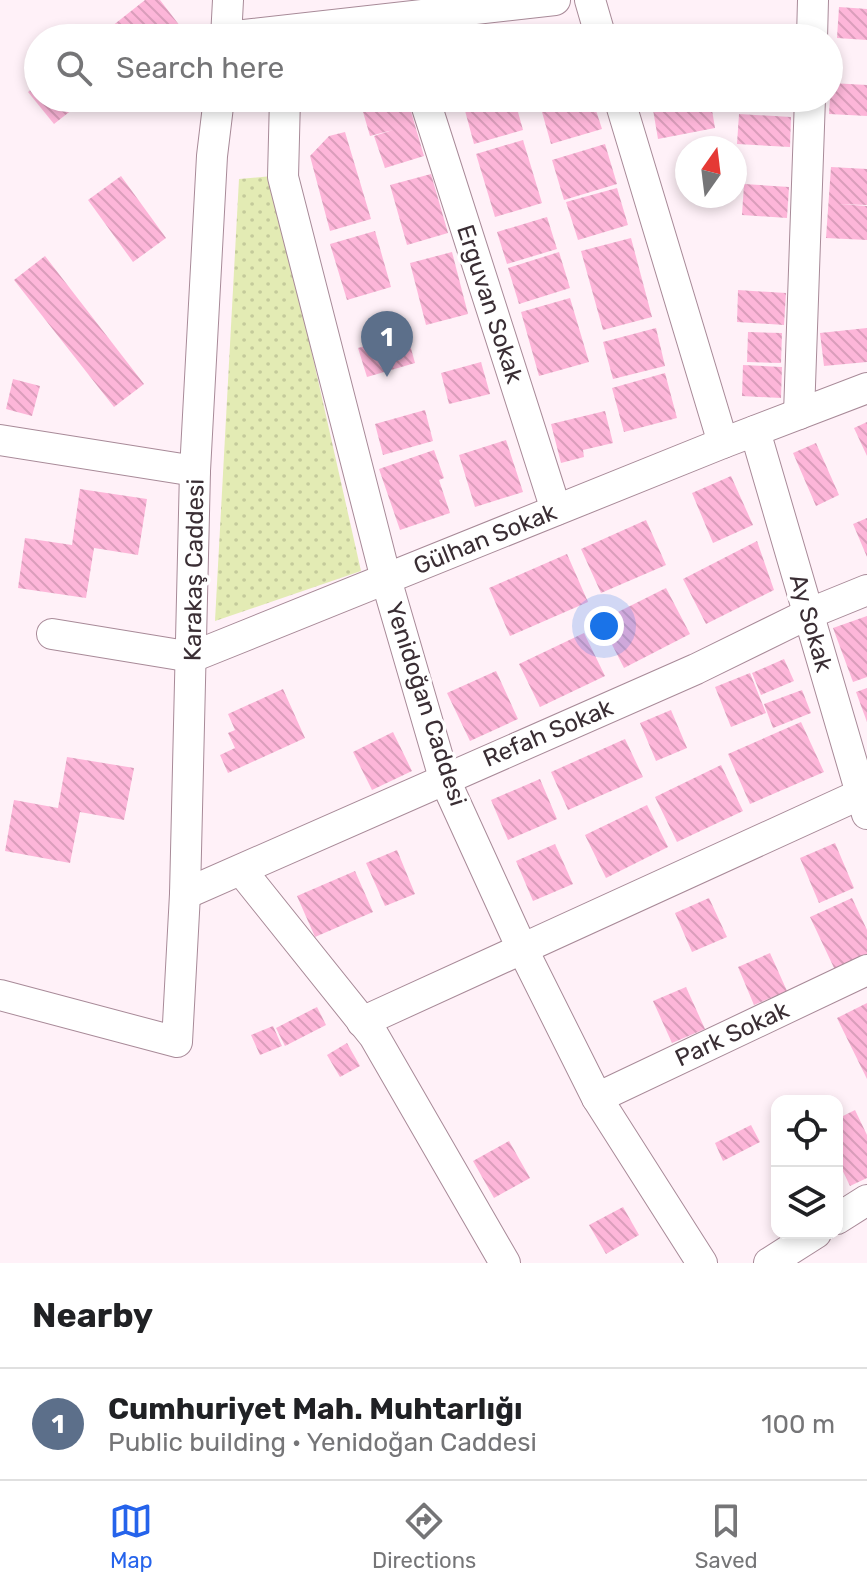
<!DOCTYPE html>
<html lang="en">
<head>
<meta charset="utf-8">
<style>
  body { margin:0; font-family:Rubik,sans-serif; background:#f2f2f2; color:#202124 }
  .controls { position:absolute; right:24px; bottom:24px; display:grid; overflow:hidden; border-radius:16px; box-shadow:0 4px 12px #0003 }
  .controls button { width:72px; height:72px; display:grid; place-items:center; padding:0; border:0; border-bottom:2px solid #e0e0e0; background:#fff; color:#202124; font:40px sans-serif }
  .compass { position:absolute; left:675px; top:136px; width:72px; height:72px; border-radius:50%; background:#fff; box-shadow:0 4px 12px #0003; rotate:14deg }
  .you { position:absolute; left:604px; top:626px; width:28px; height:28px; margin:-20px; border:6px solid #fff; border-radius:50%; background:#1a73e8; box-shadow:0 0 0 12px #1a73e833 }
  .badge { display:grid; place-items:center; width:52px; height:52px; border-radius:50%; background:#2563eb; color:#fff; font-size:26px; font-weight:700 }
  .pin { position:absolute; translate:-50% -66px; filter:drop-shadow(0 2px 4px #0008) }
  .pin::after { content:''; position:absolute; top:42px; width:28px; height:24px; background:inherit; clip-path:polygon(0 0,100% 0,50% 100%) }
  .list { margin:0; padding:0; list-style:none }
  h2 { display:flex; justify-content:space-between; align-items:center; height:104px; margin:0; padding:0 32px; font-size:34px }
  h2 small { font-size:26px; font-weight:400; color:#757577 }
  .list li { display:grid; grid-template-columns:52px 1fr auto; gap:24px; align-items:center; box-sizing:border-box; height:112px; padding:0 32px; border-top:2px solid #e0e0e0 }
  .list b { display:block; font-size:30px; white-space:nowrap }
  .list p { margin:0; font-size:26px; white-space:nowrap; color:#757577 }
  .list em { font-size:26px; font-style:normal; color:#757577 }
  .icon { flex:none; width:44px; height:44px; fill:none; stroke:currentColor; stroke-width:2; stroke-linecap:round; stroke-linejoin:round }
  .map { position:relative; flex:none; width:867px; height:1263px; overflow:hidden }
  .search { position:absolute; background:#fff; box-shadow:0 4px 12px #0003; left:24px; right:24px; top:24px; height:88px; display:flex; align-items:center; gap:20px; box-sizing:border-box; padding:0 28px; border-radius:44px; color:#757577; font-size:30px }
  .sheet { height:216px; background:#fff }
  nav { display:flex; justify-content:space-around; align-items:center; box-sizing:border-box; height:112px; border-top:2px solid #e0e0e0; background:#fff; font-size:22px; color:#757577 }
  nav a { display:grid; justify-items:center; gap:4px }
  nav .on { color:#2563eb }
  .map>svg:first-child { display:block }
  .green { fill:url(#green-dots) }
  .building { fill:url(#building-back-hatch) }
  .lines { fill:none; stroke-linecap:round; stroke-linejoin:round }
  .minor-casing { stroke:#a88a98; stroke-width:32 }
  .minor { stroke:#fff; stroke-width:30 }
  .labels { text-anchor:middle; stroke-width:7; stroke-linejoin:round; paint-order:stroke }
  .street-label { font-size:24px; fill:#3a2e34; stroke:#fff }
</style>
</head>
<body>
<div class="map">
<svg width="867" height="1263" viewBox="0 0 867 1263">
  <defs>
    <pattern id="green-dots" width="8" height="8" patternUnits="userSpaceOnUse" patternTransform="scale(2)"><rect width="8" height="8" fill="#e3ebb4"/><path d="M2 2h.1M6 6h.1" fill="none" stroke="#c4ca9b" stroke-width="1.8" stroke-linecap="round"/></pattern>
    <pattern id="building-back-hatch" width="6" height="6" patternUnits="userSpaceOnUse" patternTransform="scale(2)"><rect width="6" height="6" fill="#fdb6d9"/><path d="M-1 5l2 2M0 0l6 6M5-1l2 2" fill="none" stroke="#da9dbb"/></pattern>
  </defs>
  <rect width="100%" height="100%" fill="#fff1f8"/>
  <!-- green -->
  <path class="green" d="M 272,176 L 361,571 L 215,621 L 239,179 Z"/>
  <!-- building -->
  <g class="building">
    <path d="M 145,0 L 160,0 L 180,26 L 164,38 L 97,38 Z"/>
    <path d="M 839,7 L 867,9 L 867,40 L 837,38 Z"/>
    <path d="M 713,32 L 714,38 L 682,38 L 682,36 Z"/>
    <path d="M 831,83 L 867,85 L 867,116 L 829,114 Z"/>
    <path d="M 38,84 L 38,98 L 87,98 L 54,124 L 28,92 Z"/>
    <path d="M 359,98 L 407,98 L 424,156 L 385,168 L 374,136 L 393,130 L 370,136 Z"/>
    <path d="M 498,98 L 514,98 L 523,130 L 474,144 L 464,107 Z"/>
    <path d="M 564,98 L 592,98 L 602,129 L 551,144 L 540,105 Z"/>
    <path d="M 651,98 L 710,98 L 715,128 L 658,139 Z"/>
    <path d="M 739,114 L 791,117 L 790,147 L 737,144 Z"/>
    <path d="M 345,132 L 371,219 L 330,231 L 310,156 L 329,136 Z"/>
    <path d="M 523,140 L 542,203 L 495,217 L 476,154 Z"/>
    <path d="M 605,144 L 617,184 L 564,200 L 552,160 Z"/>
    <path d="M 831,167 L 867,169 L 867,205 L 838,204 L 867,206 L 867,240 L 826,238 Z"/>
    <path d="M 431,174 L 448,233 L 407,245 L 390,185 Z"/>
    <path d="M 121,176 L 166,238 L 133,262 L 88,200 Z"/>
    <path d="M 744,184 L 789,187 L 787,218 L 742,215 Z"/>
    <path d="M 617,188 L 628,225 L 578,240 L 566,202 Z"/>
    <path d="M 547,217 L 557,249 L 507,264 L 497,232 Z"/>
    <path d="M 375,231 L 391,287 L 347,300 L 330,244 Z"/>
    <path d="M 631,238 L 652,317 L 603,330 L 581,251 Z"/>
    <path d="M 452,252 L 468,314 L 426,325 L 410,263 Z"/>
    <path d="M 559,252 L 570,288 L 519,304 L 508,268 Z"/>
    <path d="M 45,256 L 144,384 L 114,407 L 14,280 Z"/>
    <path d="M 738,290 L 786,293 L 784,325 L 737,322 Z"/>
    <path d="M 570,298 L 589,362 L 539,376 L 521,312 Z"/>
    <path d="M 656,328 L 665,366 L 613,379 L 603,342 Z"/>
    <path d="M 867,328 L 867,362 L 824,366 L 820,333 Z"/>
    <path d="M 748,332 L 782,333 L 781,363 L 747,362 Z"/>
    <path d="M 407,334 L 415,363 L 367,377 L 358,348 Z"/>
    <path d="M 481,362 L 490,394 L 449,404 L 441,373 Z"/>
    <path d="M 743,365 L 782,367 L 781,398 L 742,396 Z"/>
    <path d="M 665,373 L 677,418 L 624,432 L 612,388 Z"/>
    <path d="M 13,379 L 40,386 L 32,416 L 6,409 Z"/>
    <path d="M 425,410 L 433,441 L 383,455 L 375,424 Z"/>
    <path d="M 605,411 L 613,443 L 583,450 L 584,457 L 561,463 L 551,424 Z"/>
    <path d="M 867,422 L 867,456 L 854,428 Z"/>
    <path d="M 506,440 L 523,492 L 475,507 L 459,455 Z"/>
    <path d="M 816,443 L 839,495 L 816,506 L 793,453 Z"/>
    <path d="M 434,450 L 444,478 L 439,480 L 450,513 L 400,530 L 379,469 Z"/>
    <path d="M 731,476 L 753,525 L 713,543 L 692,493 Z"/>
    <path d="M 80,489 L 147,499 L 138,555 L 94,548 L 86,598 L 18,588 L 25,538 L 72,545 Z"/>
    <path d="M 867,518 L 867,557 L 853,524 Z"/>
    <path d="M 646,520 L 666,565 L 601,593 L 581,549 Z"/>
    <path d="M 757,541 L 774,590 L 706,624 L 683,579 Z"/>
    <path d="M 567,554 L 588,602 L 510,636 L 489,588 Z"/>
    <path d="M 666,588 L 690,634 L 624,668 L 600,621 Z"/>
    <path d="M 867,616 L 867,677 L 853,682 L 833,628 Z"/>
    <path d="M 584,633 L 605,676 L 540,707 L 519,664 Z"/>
    <path d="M 784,659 L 794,681 L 761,695 L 752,673 Z"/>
    <path d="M 496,671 L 518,719 L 470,741 L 447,693 Z"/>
    <path d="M 750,673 L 766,713 L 731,727 L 715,687 Z"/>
    <path d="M 867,688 L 867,722 L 856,692 Z"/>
    <path d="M 283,689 L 305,738 L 228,773 L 220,755 L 235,748 L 228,733 L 235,730 L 228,714 Z"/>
    <path d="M 802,690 L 811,713 L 773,728 L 764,704 Z"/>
    <path d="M 671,710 L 687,748 L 656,761 L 640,723 Z"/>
    <path d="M 801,722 L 824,772 L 750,804 L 728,754 Z"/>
    <path d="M 393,732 L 412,771 L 372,790 L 353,752 Z"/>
    <path d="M 625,739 L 643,777 L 568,810 L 551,772 Z"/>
    <path d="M 67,757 L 134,768 L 124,820 L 80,812 L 70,863 L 5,851 L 14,800 L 58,808 Z"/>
    <path d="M 721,765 L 743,811 L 677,842 L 655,797 Z"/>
    <path d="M 540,779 L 557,819 L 508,840 L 491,800 Z"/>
    <path d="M 647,805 L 668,847 L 606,878 L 585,835 Z"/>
    <path d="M 835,843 L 854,888 L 819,903 L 800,858 Z"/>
    <path d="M 555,844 L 573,884 L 533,901 L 516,861 Z"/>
    <path d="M 397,850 L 415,894 L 385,906 L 366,863 Z"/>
    <path d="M 355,871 L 373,912 L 315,937 L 297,896 Z"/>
    <path d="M 709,898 L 727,937 L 692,952 L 675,913 Z"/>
    <path d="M 852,898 L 867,930 L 867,954 L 835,970 L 810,917 Z"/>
    <path d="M 770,953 L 787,991 L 754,1005 L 738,967 Z"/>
    <path d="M 686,987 L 705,1029 L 672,1043 L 653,1001 Z"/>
    <path d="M 867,1003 L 867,1079 L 837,1018 Z"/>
    <path d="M 317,1007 L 326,1025 L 285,1046 L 276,1028 Z"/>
    <path d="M 273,1026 L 282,1046 L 260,1055 L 251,1035 Z"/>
    <path d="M 347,1043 L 360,1066 L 340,1077 L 327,1055 Z"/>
    <path d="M 855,1110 L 867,1135 L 867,1178 L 850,1186 L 837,1159 L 837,1119 Z"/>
    <path d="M 751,1125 L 760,1142 L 723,1161 L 715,1143 Z"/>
    <path d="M 509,1141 L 530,1178 L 494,1198 L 473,1161 Z"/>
    <path d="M 623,1207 L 639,1235 L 606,1254 L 589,1225 Z"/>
  </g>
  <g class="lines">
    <!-- minor casing -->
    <g class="minor-casing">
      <g id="minor">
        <path d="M 590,0 L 601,38"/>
        <path d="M 226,37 L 555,0"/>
        <path d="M 226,38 L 228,0"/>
        <path d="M 812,38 L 813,0"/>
        <path d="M 285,98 L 283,177 L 386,579 L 444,778 L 518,940 L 597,1098 L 702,1263"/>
        <path d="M 424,98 L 556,510"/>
        <path d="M 619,98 L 723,443"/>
        <path d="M 799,414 L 810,98"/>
        <path d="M 755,431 L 867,814"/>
        <path d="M 0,440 L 195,471"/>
        <path d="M 52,634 L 192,657 L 723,443 L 867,388"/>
        <path d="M 241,870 L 374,1036 L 505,1263"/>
        <path d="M 185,894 L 696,669 L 808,614 L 867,590"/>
        <path d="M 0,995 L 177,1042 L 185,894 L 195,471 L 212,156 L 219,98"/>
        <path d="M 362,1022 L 861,794"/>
        <path d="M 597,1098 L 867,970"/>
        <path d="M 837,1219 L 867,1200"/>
        <path d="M 769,1263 L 816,1233"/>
      </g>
    </g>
    <!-- minor -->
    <use href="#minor" class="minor"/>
  </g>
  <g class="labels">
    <!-- street labels -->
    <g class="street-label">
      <text transform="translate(490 304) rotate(72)" y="8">Erguvan Sokak</text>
      <text transform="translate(485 539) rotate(-22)" y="8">Gülhan Sokak</text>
      <text transform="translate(194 570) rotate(-89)" y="8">Karakaş Caddesi</text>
      <text transform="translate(811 623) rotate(74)" y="8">Ay Sokak</text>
      <text transform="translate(426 704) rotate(72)" y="8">Yenidoğan Caddesi</text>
      <text transform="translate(548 733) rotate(-23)" y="8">Refah Sokak</text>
      <text transform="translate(732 1034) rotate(-25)" y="8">Park Sokak</text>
    </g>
  </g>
</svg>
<div class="controls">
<button><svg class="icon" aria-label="locate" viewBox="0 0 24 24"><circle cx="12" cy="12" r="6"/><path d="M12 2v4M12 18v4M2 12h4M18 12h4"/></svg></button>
<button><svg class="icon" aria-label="layers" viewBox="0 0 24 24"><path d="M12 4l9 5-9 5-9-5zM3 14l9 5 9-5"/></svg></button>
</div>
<svg class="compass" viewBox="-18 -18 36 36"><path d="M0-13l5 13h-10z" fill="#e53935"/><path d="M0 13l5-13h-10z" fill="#757577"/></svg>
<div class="you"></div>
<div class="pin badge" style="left:387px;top:377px;background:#5c6f8a">1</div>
<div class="search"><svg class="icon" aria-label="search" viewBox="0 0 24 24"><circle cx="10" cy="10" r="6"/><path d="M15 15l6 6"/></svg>Search here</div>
</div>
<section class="sheet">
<h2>Nearby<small></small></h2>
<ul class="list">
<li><span class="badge" style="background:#5c6f8a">1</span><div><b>Cumhuriyet Mah. Muhtarlığı</b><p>Public building · Yenidoğan Caddesi</p></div><em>100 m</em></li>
</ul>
</section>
<nav>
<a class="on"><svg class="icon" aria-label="map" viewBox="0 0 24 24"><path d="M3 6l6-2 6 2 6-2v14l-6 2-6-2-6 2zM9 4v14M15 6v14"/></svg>Map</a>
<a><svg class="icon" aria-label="directions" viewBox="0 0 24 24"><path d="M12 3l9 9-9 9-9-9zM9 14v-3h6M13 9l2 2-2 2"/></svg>Directions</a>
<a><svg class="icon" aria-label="saved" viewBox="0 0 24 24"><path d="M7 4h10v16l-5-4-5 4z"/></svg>Saved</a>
</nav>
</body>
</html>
